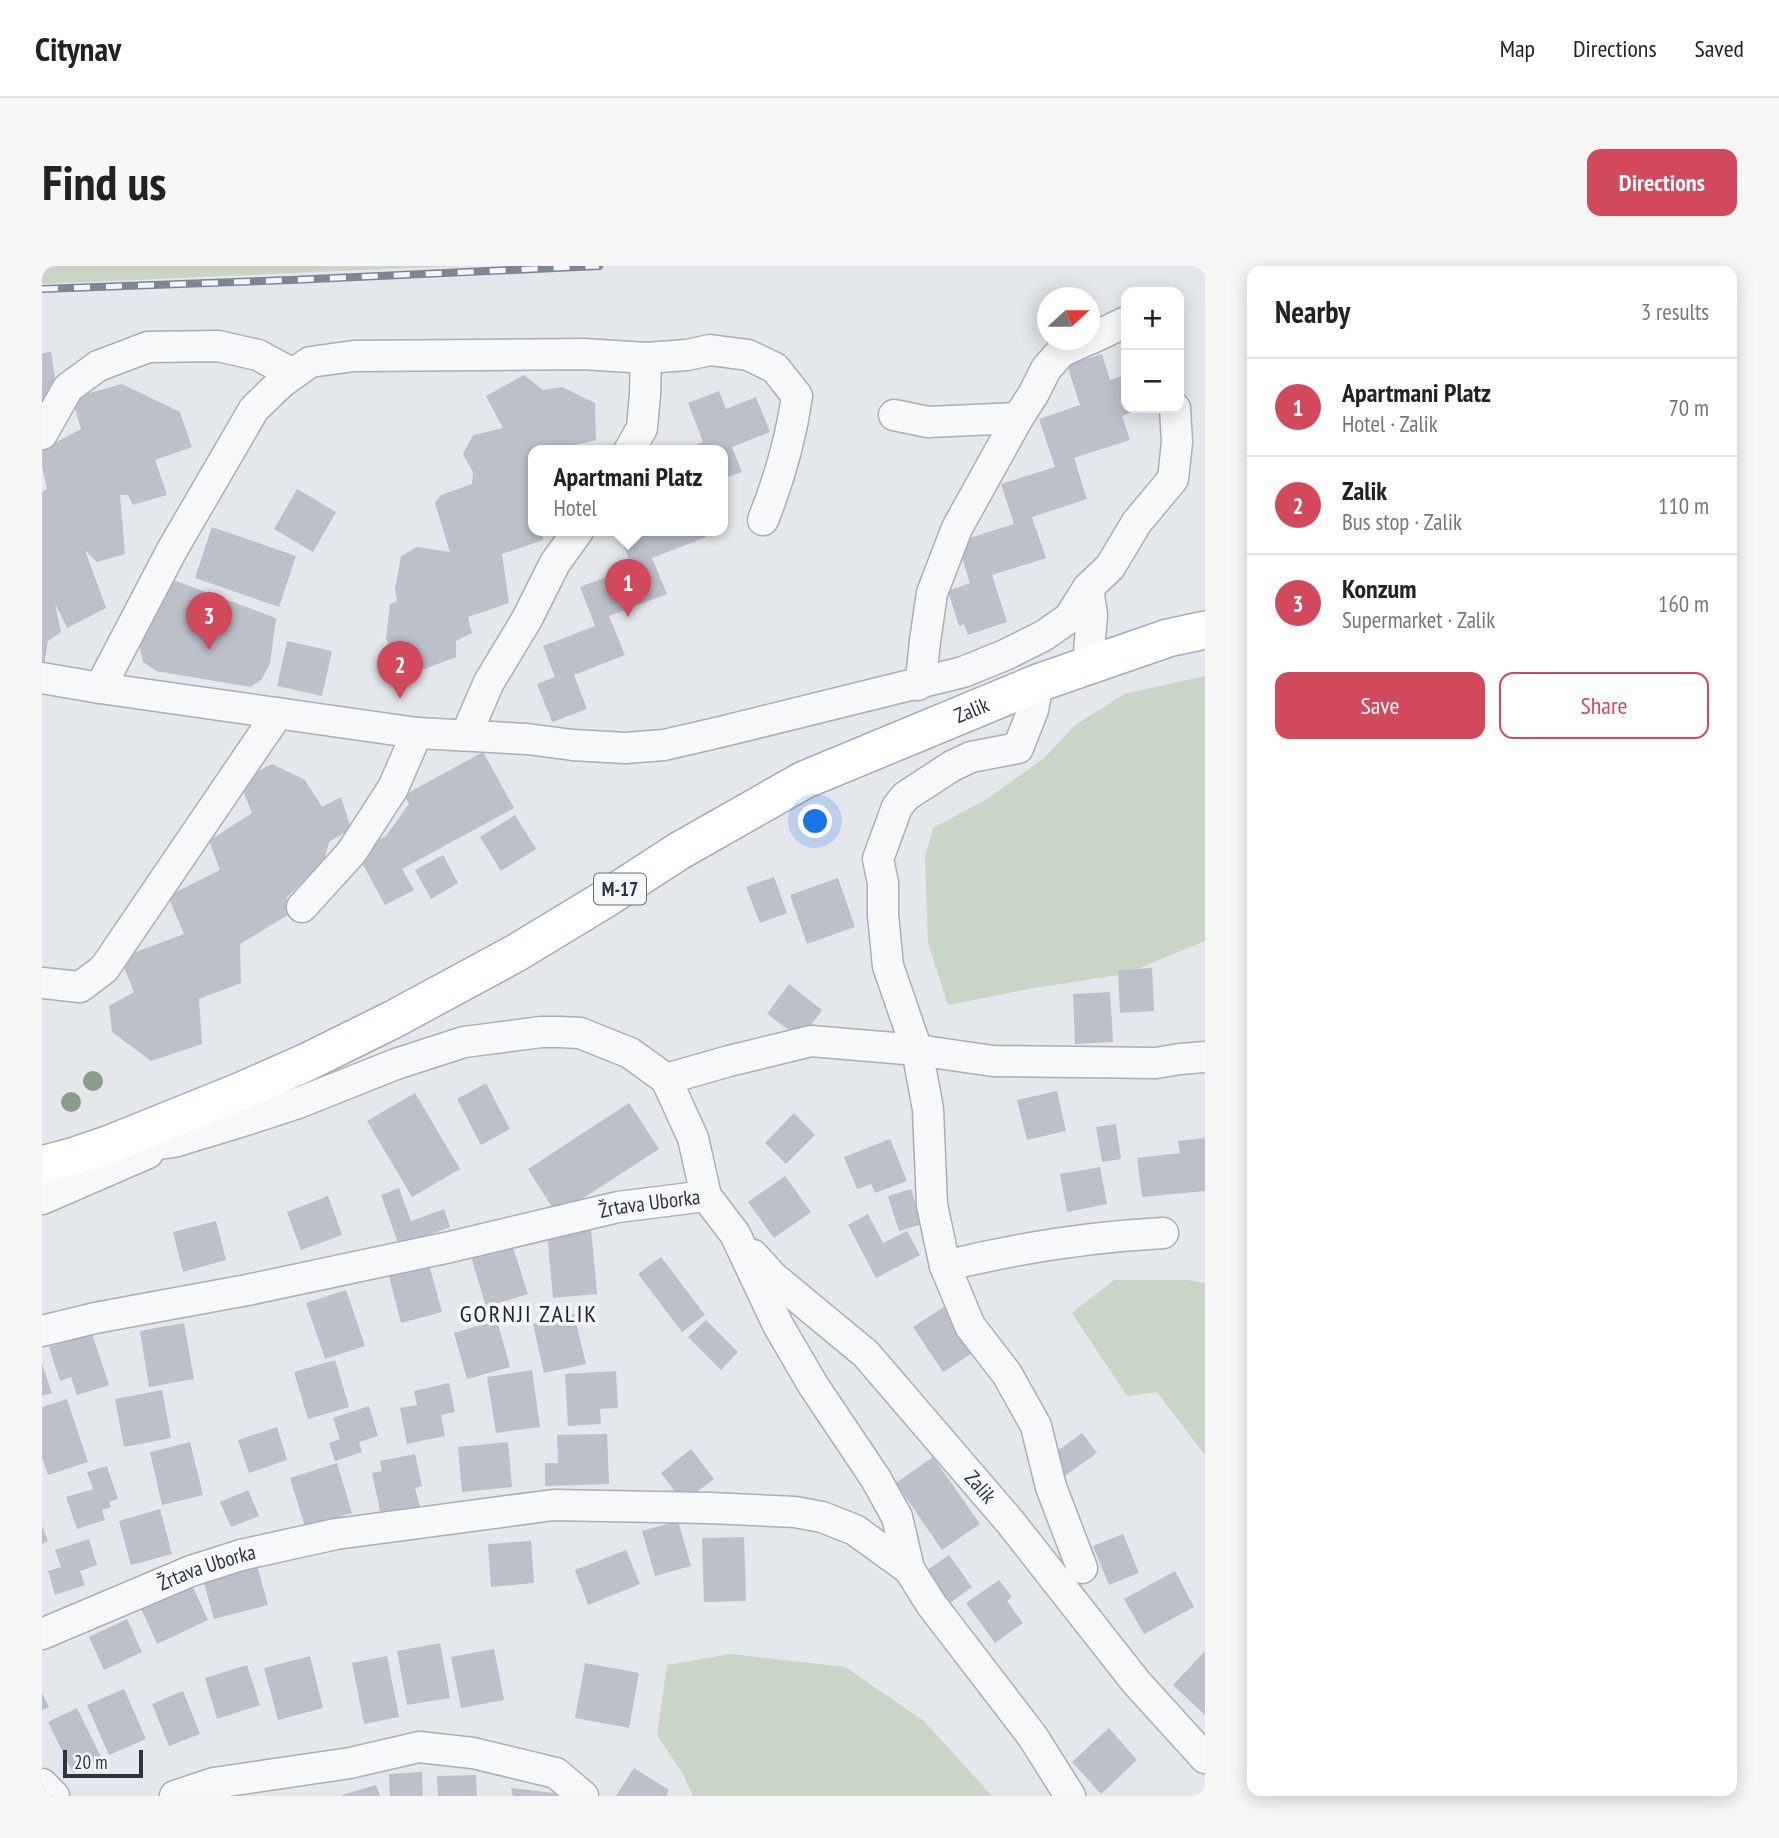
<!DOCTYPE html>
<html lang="en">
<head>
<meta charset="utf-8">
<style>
  body { margin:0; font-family:"PT Sans Narrow",sans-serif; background:#f6f6f6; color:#222 }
  .controls { position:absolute; right:21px; top:21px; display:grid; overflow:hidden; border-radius:14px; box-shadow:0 4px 18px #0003 }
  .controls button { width:63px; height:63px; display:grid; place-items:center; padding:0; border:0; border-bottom:2px solid #e0e0e0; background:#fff; color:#222; font:35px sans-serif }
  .compass { position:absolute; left:995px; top:21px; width:63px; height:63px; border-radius:50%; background:#fff; box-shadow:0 4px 18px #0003; rotate:69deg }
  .scale { position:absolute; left:21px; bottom:18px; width:80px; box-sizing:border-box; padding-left:7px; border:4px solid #2b3445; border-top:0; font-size:19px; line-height:24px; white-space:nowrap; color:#2b3445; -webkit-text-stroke:5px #f4f6f9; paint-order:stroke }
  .you { position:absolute; left:774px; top:556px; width:24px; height:24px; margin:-18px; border:5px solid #fff; border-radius:50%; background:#1a73e8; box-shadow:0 0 0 10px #1a73e833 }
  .badge { display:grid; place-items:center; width:46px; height:46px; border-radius:50%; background:#d1495b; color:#fff; font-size:23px; font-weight:700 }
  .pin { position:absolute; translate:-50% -58px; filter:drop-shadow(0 2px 4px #0008) }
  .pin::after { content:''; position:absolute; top:37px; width:24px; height:21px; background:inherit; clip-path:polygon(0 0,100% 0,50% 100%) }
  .popup { position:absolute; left:486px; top:179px; width:200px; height:91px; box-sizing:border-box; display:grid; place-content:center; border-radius:14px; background:#fff; filter:drop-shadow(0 2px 5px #0005); font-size:23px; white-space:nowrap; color:#767676 }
  .popup b { font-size:26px; color:#222 }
  .popup::after { content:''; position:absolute; left:50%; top:100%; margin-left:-14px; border:14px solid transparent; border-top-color:#fff }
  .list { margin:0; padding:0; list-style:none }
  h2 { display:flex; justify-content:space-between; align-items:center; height:91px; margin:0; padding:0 28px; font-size:30px }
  h2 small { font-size:23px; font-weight:400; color:#767676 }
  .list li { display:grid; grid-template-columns:46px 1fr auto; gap:21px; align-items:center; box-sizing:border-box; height:98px; padding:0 28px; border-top:2px solid #e0e0e0 }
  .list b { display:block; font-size:26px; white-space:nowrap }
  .list p { margin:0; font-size:23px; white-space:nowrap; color:#767676 }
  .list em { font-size:23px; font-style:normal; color:#767676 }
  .actions { display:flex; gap:14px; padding:21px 28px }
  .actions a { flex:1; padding:16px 0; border:2px solid #d1495b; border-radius:14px; text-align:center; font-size:24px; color:#d1495b }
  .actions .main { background:#d1495b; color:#fff }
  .map { position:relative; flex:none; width:1163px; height:1530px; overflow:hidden; border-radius:14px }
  header { display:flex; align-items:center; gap:42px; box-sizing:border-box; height:98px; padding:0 35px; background:#fff; border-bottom:2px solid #e0e0e0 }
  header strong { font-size:33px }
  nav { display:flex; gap:38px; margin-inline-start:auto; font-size:24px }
  .intro { display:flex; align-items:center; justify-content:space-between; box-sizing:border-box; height:168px; padding:0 42px }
  h1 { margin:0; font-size:49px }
  .button { padding:18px 32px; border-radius:14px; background:#d1495b; color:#fff; font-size:24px; font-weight:700 }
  main { display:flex; gap:42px; padding:0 42px }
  aside { flex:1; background:#fff; border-radius:14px; box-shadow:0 4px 18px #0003 }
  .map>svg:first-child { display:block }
  .green { fill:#c9d6c5 }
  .building { fill:#bbc0ca }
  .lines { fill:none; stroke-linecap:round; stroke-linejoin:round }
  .minor-casing { stroke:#a9aeb7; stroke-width:33 }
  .major-casing { stroke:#a3abb8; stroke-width:40 }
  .minor { stroke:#f7f8fa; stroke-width:30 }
  .major { stroke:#fff; stroke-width:37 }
  .rail-casing { stroke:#7d8696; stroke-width:8 }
  .rail { stroke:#f4f6f9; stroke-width:5; stroke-dasharray:16; stroke-linecap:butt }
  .tree { fill:#899d89 }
  .labels { text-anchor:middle; stroke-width:7; stroke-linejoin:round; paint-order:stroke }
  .shield { fill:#f4f6f9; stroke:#676e7b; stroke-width:2 }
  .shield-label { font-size:19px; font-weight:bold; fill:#2b3445 }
  .street-label { font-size:21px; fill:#2b3445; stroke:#f4f6f9 }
  .quarter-label { font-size:24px; letter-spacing:2px; fill:#1d2536; stroke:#f4f6f9 }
</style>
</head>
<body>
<header>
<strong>Citynav</strong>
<nav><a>Map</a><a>Directions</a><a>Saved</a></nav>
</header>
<div class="intro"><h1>Find us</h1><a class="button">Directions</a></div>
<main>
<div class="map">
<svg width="1163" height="1530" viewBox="0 0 1163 1530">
  <rect width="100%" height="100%" fill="#e4e7ec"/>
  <!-- green -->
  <g class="green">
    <path d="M 0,0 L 414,0 L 0,18 Z"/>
    <path d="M 1163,410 L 1163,675 L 1083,708 L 992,722 L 906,739 L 886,677 L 883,591 L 891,562 L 945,533 L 1002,492 L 1032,460 L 1082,428 Z"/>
    <path d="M 1072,1014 L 1146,1014 L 1163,1017 L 1163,1189 L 1115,1126 L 1085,1130 L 1030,1047 Z"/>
    <path d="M 689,1388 L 803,1401 L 882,1455 L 950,1530 L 651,1530 L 641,1508 L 615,1469 L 625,1399 Z"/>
  </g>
  <!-- building -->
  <g class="building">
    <path d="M 9,86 L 16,132 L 0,134 L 0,87 Z"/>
    <path d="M 1060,88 L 1068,114 L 1084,109 L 1084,142 L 1102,142 L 1080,150 L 1088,174 L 1032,192 L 1045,233 L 990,251 L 1004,292 L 950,309 L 965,356 L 926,369 L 922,358 L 917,360 L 906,325 L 928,317 L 915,276 L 972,258 L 959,218 L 1013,201 L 997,153 L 1038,139 L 1025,99 Z"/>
    <path d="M 482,109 L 501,124 L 520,121 L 553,137 L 554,174 L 529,180 L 529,185 L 491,185 L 491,265 L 499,265 L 501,274 L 460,288 L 467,337 L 426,351 L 430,367 L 414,375 L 414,391 L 369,408 L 344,373 L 348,338 L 355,335 L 353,323 L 359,290 L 375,281 L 408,286 L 393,237 L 399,229 L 430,218 L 431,206 L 421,188 L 431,169 L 461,162 L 444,130 Z"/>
    <path d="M 80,118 L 138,146 L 150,181 L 113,194 L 125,229 L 91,239 L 86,229 L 78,229 L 83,288 L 55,296 L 43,284 L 64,342 L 25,362 L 13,337 L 19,366 L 6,375 L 2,399 L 0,399 L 0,226 L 5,223 L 0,200 L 0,184 L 39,163 L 30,132 Z"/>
    <path d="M 677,125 L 684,143 L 714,131 L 728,166 L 690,181 L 700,206 L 680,213 L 680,185 L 640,185 L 661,176 L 646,137 Z"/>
    <path d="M 255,223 L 294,246 L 271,286 L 232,263 Z"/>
    <path d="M 170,261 L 254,290 L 237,341 L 153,312 Z"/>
    <path d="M 576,265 L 662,265 L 664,271 L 610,292 L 625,328 L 567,350 L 583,389 L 532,409 L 545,443 L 510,456 L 495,418 L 513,411 L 501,380 L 553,360 L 538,321 L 590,301 Z"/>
    <path d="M 131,314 L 234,352 L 228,397 L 220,413 L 209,421 L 114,405 L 101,396 L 98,383 L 100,373 Z"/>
    <path d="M 245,375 L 290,385 L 280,430 L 235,420 Z"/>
    <path d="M 441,486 L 472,542 L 360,603 L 372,624 L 343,639 L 314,586 L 344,570 L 367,538 L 362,529 Z"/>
    <path d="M 230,498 L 263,514 L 280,541 L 299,531 L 309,563 L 287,576 L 282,595 L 244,632 L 251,646 L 198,678 L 199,717 L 157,733 L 160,778 L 109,795 L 70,766 L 67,740 L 92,726 L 78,692 L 142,668 L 126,630 L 178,604 L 167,575 L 210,547 L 197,515 Z"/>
    <path d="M 473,549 L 494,583 L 459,605 L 438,571 Z"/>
    <path d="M 401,589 L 416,617 L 389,633 L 373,604 Z"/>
    <path d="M 732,611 L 745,647 L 718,657 L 704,621 Z"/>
    <path d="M 796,612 L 813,661 L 765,678 L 748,629 Z"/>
    <path d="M 1110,702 L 1112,745 L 1078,747 L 1076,704 Z"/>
    <path d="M 747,718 L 780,744 L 759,773 L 725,748 Z"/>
    <path d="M 1068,726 L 1071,776 L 1033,778 L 1031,728 Z"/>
    <path d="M 444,817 L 468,863 L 439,879 L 415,833 Z"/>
    <path d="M 1015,825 L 1024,865 L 985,874 L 975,834 Z"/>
    <path d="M 373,827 L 418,903 L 370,931 L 325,855 Z"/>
    <path d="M 587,837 L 617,883 L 515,949 L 486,903 Z"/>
    <path d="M 752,847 L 773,869 L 744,898 L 723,877 Z"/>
    <path d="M 1074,858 L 1079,893 L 1060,896 L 1054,861 Z"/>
    <path d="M 1163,872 L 1163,925 L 1100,931 L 1095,892 L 1138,887 L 1136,875 Z"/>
    <path d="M 848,873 L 865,915 L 833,927 L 829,918 L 815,923 L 802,891 Z"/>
    <path d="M 1058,901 L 1065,938 L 1025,946 L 1018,908 Z"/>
    <path d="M 743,910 L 769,946 L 732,972 L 706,936 Z"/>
    <path d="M 357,922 L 369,955 L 402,943 L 408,961 L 357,980 L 339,929 Z"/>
    <path d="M 869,923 L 880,958 L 857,965 L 846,930 Z"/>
    <path d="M 286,930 L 300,969 L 259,984 L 245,946 Z"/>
    <path d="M 826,948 L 841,977 L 865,965 L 878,989 L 834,1012 L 806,959 Z"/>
    <path d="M 174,955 L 184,994 L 141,1006 L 131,966 Z"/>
    <path d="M 549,963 L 555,1028 L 511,1032 L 505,967 Z"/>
    <path d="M 469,975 L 486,1028 L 444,1041 L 428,987 Z"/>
    <path d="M 385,991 L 400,1046 L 359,1057 L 345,1002 Z"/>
    <path d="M 619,991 L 663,1049 L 640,1066 L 596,1008 Z"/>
    <path d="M 304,1024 L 323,1080 L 283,1093 L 264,1037 Z"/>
    <path d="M 902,1041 L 932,1086 L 901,1106 L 871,1061 Z"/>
    <path d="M 532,1048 L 544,1098 L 502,1107 L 491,1058 Z"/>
    <path d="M 455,1054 L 468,1101 L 425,1113 L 412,1067 Z"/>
    <path d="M 664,1054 L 696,1086 L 679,1104 L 646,1071 Z"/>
    <path d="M 142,1057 L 152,1113 L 107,1121 L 98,1065 Z"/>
    <path d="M 50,1068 L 67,1119 L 35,1129 L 29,1111 L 18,1115 L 7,1081 Z"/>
    <path d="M 293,1094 L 307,1141 L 266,1153 L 252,1106 Z"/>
    <path d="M 0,1098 L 10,1127 L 0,1130 Z"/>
    <path d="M 490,1104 L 498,1161 L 454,1167 L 445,1111 Z"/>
    <path d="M 574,1105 L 576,1142 L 558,1143 L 559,1158 L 526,1160 L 523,1108 Z"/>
    <path d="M 407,1117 L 413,1146 L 399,1149 L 403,1170 L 365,1178 L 358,1142 L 375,1139 L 372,1125 Z"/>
    <path d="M 120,1124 L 129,1172 L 82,1181 L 73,1133 Z"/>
    <path d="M 25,1133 L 46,1196 L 6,1209 L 0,1192 L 0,1141 Z"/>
    <path d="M 327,1140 L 336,1170 L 317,1176 L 320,1186 L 293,1195 L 287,1177 L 298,1173 L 291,1152 Z"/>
    <path d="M 235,1161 L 245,1194 L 207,1207 L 196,1174 Z"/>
    <path d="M 1040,1167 L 1055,1187 L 1021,1211 L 1007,1191 Z"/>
    <path d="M 565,1168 L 567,1218 L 503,1220 L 503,1197 L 516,1197 L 515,1169 Z"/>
    <path d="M 148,1176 L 161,1229 L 120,1239 L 108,1186 Z"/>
    <path d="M 466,1176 L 470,1221 L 420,1226 L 416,1181 Z"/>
    <path d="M 649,1183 L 672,1213 L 641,1236 L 619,1207 Z"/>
    <path d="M 373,1188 L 380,1220 L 373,1222 L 378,1241 L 339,1249 L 330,1207 L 340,1205 L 338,1195 Z"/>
    <path d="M 891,1191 L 938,1258 L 900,1284 L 854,1217 Z"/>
    <path d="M 295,1197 L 310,1247 L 263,1261 L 248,1212 Z"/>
    <path d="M 65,1200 L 76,1233 L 67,1236 L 69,1241 L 60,1244 L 63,1254 L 35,1263 L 24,1231 L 51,1223 L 45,1206 Z"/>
    <path d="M 206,1224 L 217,1250 L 189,1261 L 178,1236 Z"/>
    <path d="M 118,1243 L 130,1288 L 89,1299 L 77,1255 Z"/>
    <path d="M 636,1255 L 649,1300 L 613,1310 L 600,1265 Z"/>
    <path d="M 0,1260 L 6,1275 L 0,1278 Z"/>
    <path d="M 1081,1268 L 1097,1307 L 1067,1319 L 1051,1280 Z"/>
    <path d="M 702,1271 L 704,1335 L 662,1336 L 660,1272 Z"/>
    <path d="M 47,1273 L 55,1299 L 38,1305 L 43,1319 L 13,1329 L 6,1305 L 19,1301 L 13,1284 Z"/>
    <path d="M 489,1275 L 492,1317 L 449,1321 L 446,1278 Z"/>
    <path d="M 584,1284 L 598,1318 L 546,1339 L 533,1304 Z"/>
    <path d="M 907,1289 L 930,1321 L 901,1342 L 878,1309 Z"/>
    <path d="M 213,1292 L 226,1339 L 172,1353 L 159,1306 Z"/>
    <path d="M 1133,1305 L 1152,1341 L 1102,1368 L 1082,1333 Z"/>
    <path d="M 957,1314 L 970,1331 L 965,1335 L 981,1357 L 953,1377 L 924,1337 Z"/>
    <path d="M 149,1317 L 166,1354 L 115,1378 L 98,1340 Z"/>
    <path d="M 85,1353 L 100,1386 L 62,1404 L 47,1371 Z"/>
    <path d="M 398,1377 L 408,1432 L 365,1439 L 355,1385 Z"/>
    <path d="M 452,1383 L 462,1434 L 419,1442 L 409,1391 Z"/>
    <path d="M 1163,1385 L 1163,1449 L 1131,1419 Z"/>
    <path d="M 268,1390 L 281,1442 L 236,1454 L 222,1402 Z"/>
    <path d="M 345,1390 L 357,1451 L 322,1458 L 310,1397 Z"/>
    <path d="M 543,1397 L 597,1407 L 587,1462 L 533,1452 Z"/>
    <path d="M 205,1399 L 218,1439 L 175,1453 L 163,1412 Z"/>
    <path d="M 82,1423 L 104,1473 L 67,1489 L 45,1439 Z"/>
    <path d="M 141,1425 L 158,1468 L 127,1480 L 110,1438 Z"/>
    <path d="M 0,1427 L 7,1441 L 0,1444 Z"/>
    <path d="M 35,1442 L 60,1493 L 31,1507 L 6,1456 Z"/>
    <path d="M 1067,1462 L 1095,1494 L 1059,1528 L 1030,1496 Z"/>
    <path d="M 592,1502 L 627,1524 L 624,1530 L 574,1530 Z"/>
    <path d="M 380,1506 L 381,1530 L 348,1530 L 347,1508 Z"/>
    <path d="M 434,1509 L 435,1530 L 396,1530 L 395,1510 Z"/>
    <path d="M 334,1519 L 338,1530 L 300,1530 L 300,1529 Z"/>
    <path d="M 469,1522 L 520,1528 L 520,1530 L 471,1530 Z"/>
  </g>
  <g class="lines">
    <!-- minor casing -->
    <g class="minor-casing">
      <g id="minor">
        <path d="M 1048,73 L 1084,56"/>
        <path d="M 604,92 L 645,89 L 668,84 L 706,89 L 733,102 L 755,130 C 749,172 737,214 721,254"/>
        <path d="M 852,149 L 886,156 L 976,152"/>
        <path d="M 0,168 L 26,122 L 56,100 L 106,81 L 176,80 L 216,89 L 251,108"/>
        <path d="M 1046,399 L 1050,349 L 1046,322"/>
        <path d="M 0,412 L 58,422 L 375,467 L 485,473 L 531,479 L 583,482 L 622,479 L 674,467 L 921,406 L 963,389 L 1001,370 L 1027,352 L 1046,322 L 1068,301 L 1095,256 L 1131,213 L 1135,176 L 1133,142"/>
        <path d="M 996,417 L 991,444 L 976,482 L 929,491 L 910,500 L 864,530 L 855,541 L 836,593 L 841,617 L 841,649 L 846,700 L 875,784 L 886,843 L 890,939 L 903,1000 L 928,1060 L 965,1108 L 994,1160 L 1009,1221 L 1040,1302"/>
        <path d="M 876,419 L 880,404 L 883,375 L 890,327 L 915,262 L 976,152 L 992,127 L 1004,103 L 1019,86 L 1045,74"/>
        <path d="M 58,422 L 130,284 L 212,143 L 240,116 L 268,96 L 312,90 L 541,88 L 604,92 L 603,128 L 600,162 L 587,185"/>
        <path d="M 424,469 L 447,416 L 485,353 L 513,297 L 536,265"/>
        <path d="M 260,641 L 309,587 L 351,522 L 375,467"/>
        <path d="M 0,717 L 38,721 L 62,703 L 236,447"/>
        <path d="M 624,813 L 687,795 L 769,775 L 875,784 L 951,795 L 1114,797 L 1138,793 L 1163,791"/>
        <path d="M 75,884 L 132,876 L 201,855 L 256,837 L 354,798 L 422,776 L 499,766 L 518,766 L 538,767 L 588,787 L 624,813 L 651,872 L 664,930 L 693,968 L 736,1059 L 771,1119 L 834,1213 L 855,1251 L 867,1303 L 889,1338 L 991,1471 L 1028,1530"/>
        <path d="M 0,933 L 106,887"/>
        <path id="s1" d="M 711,989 L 731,1011 L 824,1088 L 969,1257 L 1094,1416 L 1163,1492"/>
        <path d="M 903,1000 C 975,982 1047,971 1121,967"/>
        <path id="s2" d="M 0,1065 L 53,1052 L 205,1024 L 408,981 L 576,941 L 664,930"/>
        <path id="s3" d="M 0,1368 L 149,1305 L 199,1289 L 294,1268 L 511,1239 L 667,1242 L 753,1246 L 780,1251 L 813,1264 L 867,1303"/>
        <path d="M 0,1518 L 12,1530"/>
        <path d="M 133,1530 L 172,1517 L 308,1497 L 377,1481 L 431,1487 L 514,1507 L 541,1530"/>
      </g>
    </g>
    <!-- major casing -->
    <g class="major-casing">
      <g id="major">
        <path id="s4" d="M 0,899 L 33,890 L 68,878 L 197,826 L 265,796 L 350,754 L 474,687 L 563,633 L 637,585 L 762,514 L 996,417 L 1126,372 L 1163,364"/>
      </g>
    </g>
    <!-- minor -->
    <use href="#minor" class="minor"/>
    <!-- major -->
    <use href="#major" class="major"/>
    <!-- rail casing -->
    <g class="rail-casing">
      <path id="rail" d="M 0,23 L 249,14 L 557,0"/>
    </g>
    <!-- rail -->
    <use href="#rail" class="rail"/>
  </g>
  <!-- trees -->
  <g class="tree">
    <circle cx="51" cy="815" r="10"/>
    <circle cx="29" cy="836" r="10"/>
  </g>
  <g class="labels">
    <!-- shield labels -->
    <rect class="shield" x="552" y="607.5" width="52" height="31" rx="5"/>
    <g class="shield-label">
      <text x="578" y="630">M-17</text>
    </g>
    <!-- street labels -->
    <g class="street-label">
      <text dy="7" stroke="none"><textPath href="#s4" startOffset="1038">Zalik</textPath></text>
      <text dy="7" stroke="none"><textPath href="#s2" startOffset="621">Žrtava Uborka</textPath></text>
      <text dy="7" stroke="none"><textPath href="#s1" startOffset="326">Zalik</textPath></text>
      <text dy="7" stroke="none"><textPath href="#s3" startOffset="178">Žrtava Uborka</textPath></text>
    </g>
    <!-- quarter labels -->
    <g class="quarter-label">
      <text x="487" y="1056">GORNJI ZALIK</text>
    </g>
  </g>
</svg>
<div class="controls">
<button>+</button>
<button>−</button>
</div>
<svg class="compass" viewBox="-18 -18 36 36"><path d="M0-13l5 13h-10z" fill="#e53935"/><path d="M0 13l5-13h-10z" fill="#767676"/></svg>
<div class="scale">20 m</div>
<div class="you"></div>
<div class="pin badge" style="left:586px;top:351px">1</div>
<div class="popup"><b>Apartmani Platz</b>Hotel</div>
<div class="pin badge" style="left:358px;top:433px">2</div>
<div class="pin badge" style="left:167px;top:384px">3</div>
</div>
<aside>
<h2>Nearby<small>3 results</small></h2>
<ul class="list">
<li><span class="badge">1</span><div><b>Apartmani Platz</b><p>Hotel · Zalik</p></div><em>70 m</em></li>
<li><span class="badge">2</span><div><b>Zalik</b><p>Bus stop · Zalik</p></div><em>110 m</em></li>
<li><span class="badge">3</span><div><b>Konzum</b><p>Supermarket · Zalik</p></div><em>160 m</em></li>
</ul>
<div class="actions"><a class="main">Save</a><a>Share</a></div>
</aside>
</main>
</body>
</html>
